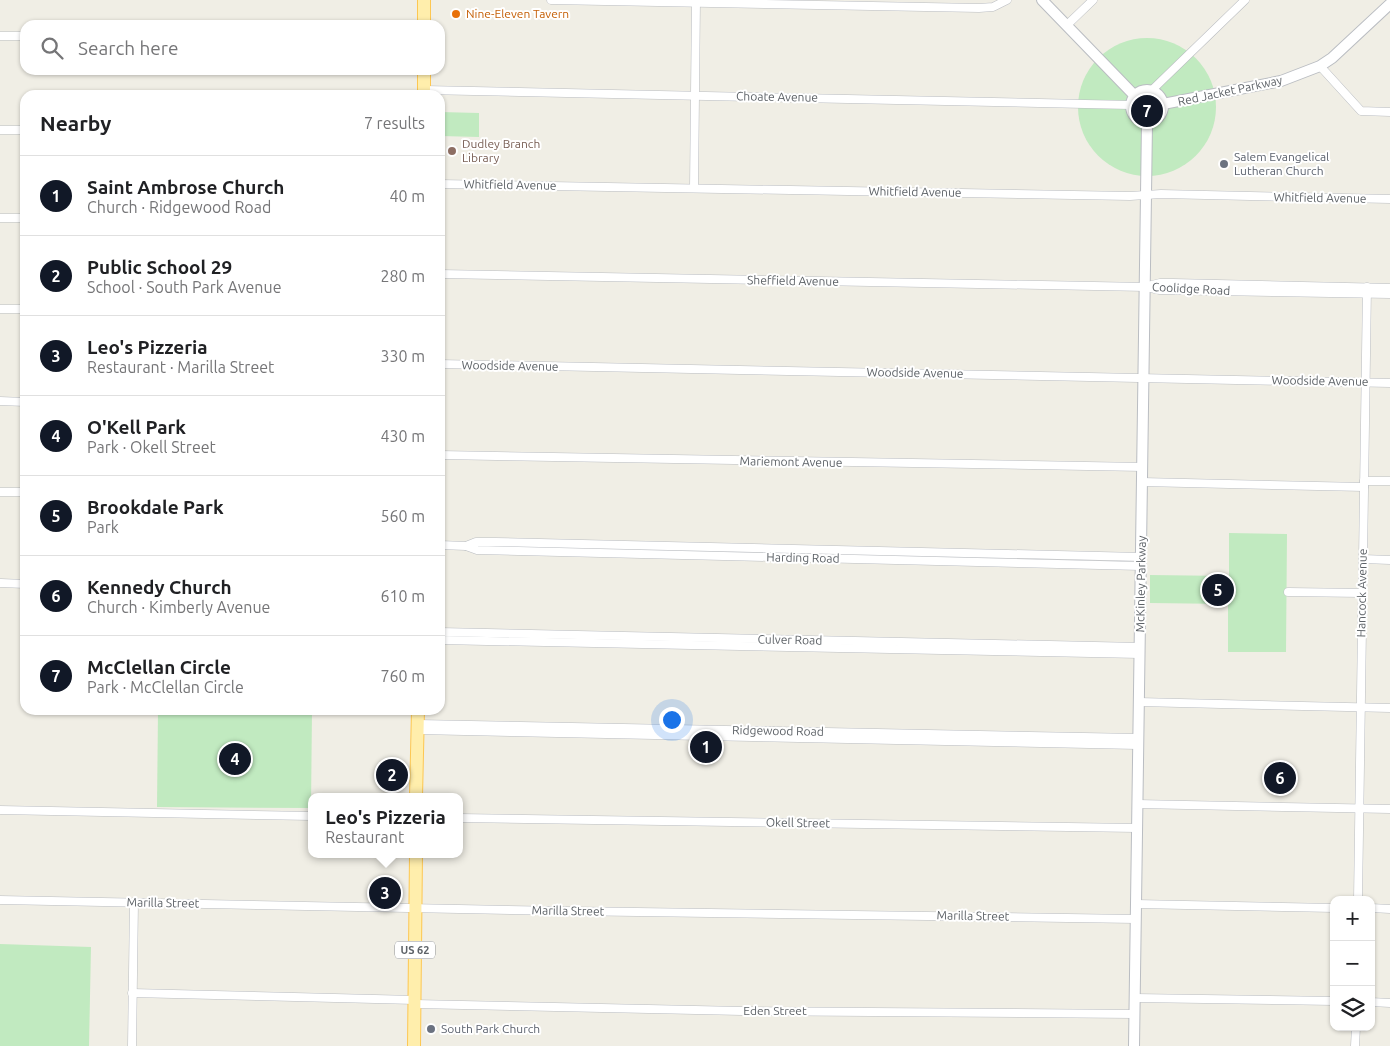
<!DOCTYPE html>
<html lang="en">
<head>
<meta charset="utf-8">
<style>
  body { margin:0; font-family:Ubuntu,sans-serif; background:#f6f6f6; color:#202124 }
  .controls { position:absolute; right:15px; bottom:15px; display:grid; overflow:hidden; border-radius:10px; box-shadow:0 1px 4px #0004 }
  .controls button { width:45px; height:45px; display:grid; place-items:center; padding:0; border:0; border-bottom:1px solid #e0e0e0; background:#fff; color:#202124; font:25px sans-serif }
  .you { position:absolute; left:671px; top:719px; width:18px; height:18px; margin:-12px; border:4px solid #fff; border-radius:50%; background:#1a73e8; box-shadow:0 0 0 8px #1a73e833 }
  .badge { display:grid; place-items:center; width:32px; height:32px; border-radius:50%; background:#111827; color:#fff; font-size:16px; font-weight:700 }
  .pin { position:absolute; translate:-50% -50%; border:2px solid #fff; box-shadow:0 1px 5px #0006 }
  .popup { position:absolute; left:308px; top:793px; width:155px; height:65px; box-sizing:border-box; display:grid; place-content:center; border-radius:10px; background:#fff; filter:drop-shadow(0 1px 4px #0005); font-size:16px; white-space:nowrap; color:#757577 }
  .popup b { font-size:19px; color:#202124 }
  .popup::after { content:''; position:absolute; left:50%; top:100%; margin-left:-10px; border:10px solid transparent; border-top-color:#fff }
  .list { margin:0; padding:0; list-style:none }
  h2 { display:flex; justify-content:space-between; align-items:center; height:65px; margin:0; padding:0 20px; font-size:21px }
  h2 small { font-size:16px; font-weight:400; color:#757577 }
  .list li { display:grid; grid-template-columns:32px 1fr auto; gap:15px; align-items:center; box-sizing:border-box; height:80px; padding:0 20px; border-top:1px solid #e0e0e0 }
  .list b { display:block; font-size:19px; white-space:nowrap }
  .list p { margin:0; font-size:16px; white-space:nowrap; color:#757577 }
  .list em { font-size:16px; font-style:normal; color:#757577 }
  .icon { flex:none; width:28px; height:28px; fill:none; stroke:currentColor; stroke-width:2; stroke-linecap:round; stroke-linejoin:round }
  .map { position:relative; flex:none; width:1390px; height:1046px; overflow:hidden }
  .search { position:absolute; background:#fff; box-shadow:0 1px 4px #0004; left:20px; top:20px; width:425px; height:55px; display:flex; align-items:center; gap:12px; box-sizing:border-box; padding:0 18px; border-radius:15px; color:#757577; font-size:19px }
  .panel { position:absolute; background:#fff; box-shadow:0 1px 4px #0004; left:20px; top:90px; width:425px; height:625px; border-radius:15px }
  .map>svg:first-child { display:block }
  .green { fill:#c1eac0 }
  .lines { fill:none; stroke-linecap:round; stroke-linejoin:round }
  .minor-casing { stroke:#babdc2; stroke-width:9 }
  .tertiary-casing { stroke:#babdc2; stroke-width:12 }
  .primary-casing { stroke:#fdc752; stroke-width:14 }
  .minor { stroke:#fff; stroke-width:8 }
  .tertiary { stroke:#fff; stroke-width:10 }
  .primary { stroke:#ffeeac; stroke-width:12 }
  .food-dot { fill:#e8710a; stroke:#fff; stroke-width:2 }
  .education-dot { fill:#8d6e63; stroke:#fff; stroke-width:2 }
  .worship-dot { fill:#6b7280; stroke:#fff; stroke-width:2 }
  .labels { text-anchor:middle; stroke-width:4; stroke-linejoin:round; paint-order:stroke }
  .shield { fill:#fff; stroke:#8e9195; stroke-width:1 }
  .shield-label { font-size:11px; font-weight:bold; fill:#5d6267 }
  .food-label { font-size:12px; fill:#c56008; stroke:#fff; text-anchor:start }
  .street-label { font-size:12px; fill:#5d6267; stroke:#fff }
  .education-label { font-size:12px; fill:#785e54; stroke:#fff; text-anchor:start }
  .worship-label { font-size:12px; fill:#5b616d; stroke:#fff; text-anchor:start }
</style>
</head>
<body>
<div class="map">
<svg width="1390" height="1046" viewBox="0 0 1390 1046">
  <rect width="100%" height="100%" fill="#f0eee5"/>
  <!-- green -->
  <g class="green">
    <circle cx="1147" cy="107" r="69"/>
    <path d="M 440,112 L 479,113 L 479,137 L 440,136 Z"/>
    <path d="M 1229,533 L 1287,534 L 1286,652 L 1228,652 L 1228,604 L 1150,603 L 1150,575 L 1229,576 Z"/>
    <path d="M 158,710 L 312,710 L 311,808 L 157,807 Z"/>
    <path d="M 0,944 L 91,947 L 89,1046 L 0,1046 Z"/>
  </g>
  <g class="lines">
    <!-- minor casing -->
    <g class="minor-casing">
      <g id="minor">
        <path d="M 551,0 L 979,8 L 993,7 L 1007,0"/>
        <path d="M 1067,25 L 1093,0"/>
        <path d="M 0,36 L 25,36"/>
        <path d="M 1320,66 L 1361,111 L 1390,112"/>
        <path d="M 424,90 L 1131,105"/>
        <path d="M 1151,91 L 1245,0"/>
        <path d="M 0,130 L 25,130"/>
        <path d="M 440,184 L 1130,196 L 1161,194 L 1390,199"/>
        <path d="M 694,188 L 696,0"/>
        <path d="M 0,218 L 25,218"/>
        <path d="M 440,274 L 1146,287 L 1160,290 L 1390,294"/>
        <path d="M 1148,286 L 1160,283 L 1173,283 L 1390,288"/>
        <path d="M 0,309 L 25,309"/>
        <path d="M 440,364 L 1390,383"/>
        <path d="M 0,401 L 25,402"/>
        <path d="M 440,455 L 1143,467"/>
        <path d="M 1364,481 L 1390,481"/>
        <path d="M 1142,482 L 1364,487"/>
        <path d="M 0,492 L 25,492"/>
        <path d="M 440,545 L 466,546 L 476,542 L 495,542 L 1141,557"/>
        <path d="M 466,546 L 477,550 L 1141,566"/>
        <path d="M 1363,559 L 1390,560"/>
        <path d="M 1,583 L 25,584"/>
        <path d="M 1288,592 L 1362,593"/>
        <path d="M 440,632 L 1140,647"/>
        <path d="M 440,640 L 1140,654"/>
        <path d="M 1139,702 L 1390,708"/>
        <path d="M 418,724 L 1138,738"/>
        <path d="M 418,730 L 1138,745"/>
        <path d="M 1137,804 L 1390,809"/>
        <path d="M 0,810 L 311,816"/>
        <path d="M 459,818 L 1137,828"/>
        <path d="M 0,900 L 564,911 L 1136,919"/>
        <path d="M 1358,900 L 1367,287"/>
        <path d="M 1136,904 L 1334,908"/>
        <path d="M 1371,908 L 1390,909"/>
        <path d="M 132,993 L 415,1000"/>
        <path d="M 1135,998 L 1334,1001"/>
        <path d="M 1371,1002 L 1390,1003"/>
        <path d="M 415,1004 L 742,1011 L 1134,1014"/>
        <path d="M 132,1046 L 134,902"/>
        <path d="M 1355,1046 L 1356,1027"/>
      </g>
    </g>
    <!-- tertiary casing -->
    <g class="tertiary-casing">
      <g id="tertiary">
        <path d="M 1042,0 L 1135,96"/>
        <circle cx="1147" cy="106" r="16"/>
        <path d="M 1163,104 L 1281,81 L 1320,66 L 1332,58 L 1390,4"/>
        <path d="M 1134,1046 L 1147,123"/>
      </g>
    </g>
    <!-- primary casing -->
    <g class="primary-casing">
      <g id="primary">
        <path d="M 424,25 L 424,0"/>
        <path d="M 424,95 L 424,70"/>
        <path d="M 416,797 L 418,710"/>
        <path d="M 414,1046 L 416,854"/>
      </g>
    </g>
    <!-- minor -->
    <use href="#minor" class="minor"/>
    <!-- tertiary -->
    <use href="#tertiary" class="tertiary"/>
    <!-- primary -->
    <use href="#primary" class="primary"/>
  </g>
  <!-- markers -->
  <circle class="food-dot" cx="456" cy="14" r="5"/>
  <circle class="education-dot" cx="452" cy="151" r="5"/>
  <g class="worship-dot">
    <circle cx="1224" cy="164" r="5"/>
    <circle cx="431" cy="1029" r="5"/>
  </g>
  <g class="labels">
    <!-- shield labels -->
    <rect class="shield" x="395" y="941.5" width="40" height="17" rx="4"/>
    <g class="shield-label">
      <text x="415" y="954">US 62</text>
    </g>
    <!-- food labels -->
    <g class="food-label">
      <text x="466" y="18">Nine-Eleven Tavern</text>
    </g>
    <!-- street labels -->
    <g class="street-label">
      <text transform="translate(1230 91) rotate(-12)" y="4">Red Jacket Parkway</text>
      <text transform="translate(777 97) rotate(1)" y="4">Choate Avenue</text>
      <text transform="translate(510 185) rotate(1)" y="4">Whitfield Avenue</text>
      <text transform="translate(915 192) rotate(1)" y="4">Whitfield Avenue</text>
      <text transform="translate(1320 198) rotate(1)" y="4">Whitfield Avenue</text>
      <text transform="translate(793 281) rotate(1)" y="4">Sheffield Avenue</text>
      <text transform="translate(1191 289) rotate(3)" y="4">Coolidge Road</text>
      <text transform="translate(510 366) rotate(1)" y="4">Woodside Avenue</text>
      <text transform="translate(915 373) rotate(1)" y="4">Woodside Avenue</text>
      <text transform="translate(1320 381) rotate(1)" y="4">Woodside Avenue</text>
      <text transform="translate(791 462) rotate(1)" y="4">Mariemont Avenue</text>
      <text transform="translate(803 558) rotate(1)" y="4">Harding Road</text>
      <text transform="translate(1141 584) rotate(-89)" y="4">McKinley Parkway</text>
      <text transform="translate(1362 593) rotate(-89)" y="4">Hancock Avenue</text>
      <text transform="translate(790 640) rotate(1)" y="4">Culver Road</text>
      <text transform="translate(778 731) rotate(1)" y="4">Ridgewood Road</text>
      <text transform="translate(798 823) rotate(1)" y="4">Okell Street</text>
      <text transform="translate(163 903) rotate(1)" y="4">Marilla Street</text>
      <text transform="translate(568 911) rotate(1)" y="4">Marilla Street</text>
      <text transform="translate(973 916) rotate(1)" y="4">Marilla Street</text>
      <text x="775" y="1015">Eden Street</text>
    </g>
    <!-- education labels -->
    <g class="education-label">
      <text x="462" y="148">Dudley Branch<tspan x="462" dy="14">Library</tspan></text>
    </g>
    <!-- worship labels -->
    <g class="worship-label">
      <text x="1234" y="161">Salem Evangelical<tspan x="1234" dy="14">Lutheran Church</tspan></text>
      <text x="441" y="1033">South Park Church</text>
    </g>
  </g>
</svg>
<div class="controls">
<button>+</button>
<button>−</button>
<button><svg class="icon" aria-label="layers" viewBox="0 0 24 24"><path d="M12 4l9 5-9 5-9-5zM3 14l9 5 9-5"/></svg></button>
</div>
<div class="you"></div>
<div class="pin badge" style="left:706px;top:747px">1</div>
<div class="pin badge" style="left:392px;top:775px">2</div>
<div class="pin badge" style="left:385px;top:893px">3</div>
<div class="popup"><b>Leo's Pizzeria</b>Restaurant</div>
<div class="pin badge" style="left:235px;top:759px">4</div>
<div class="pin badge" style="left:1218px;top:590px">5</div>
<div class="pin badge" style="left:1280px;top:778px">6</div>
<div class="pin badge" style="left:1147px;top:111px">7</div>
<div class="search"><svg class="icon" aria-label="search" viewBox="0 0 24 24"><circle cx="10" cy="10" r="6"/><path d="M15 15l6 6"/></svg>Search here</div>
<section class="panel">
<h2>Nearby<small>7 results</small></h2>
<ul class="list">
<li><span class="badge">1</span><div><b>Saint Ambrose Church</b><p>Church · Ridgewood Road</p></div><em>40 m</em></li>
<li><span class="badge">2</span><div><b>Public School 29</b><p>School · South Park Avenue</p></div><em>280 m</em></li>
<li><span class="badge">3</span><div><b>Leo's Pizzeria</b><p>Restaurant · Marilla Street</p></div><em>330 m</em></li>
<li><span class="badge">4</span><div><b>O'Kell Park</b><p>Park · Okell Street</p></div><em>430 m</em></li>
<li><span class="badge">5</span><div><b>Brookdale Park</b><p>Park</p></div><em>560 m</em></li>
<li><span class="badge">6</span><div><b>Kennedy Church</b><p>Church · Kimberly Avenue</p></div><em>610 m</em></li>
<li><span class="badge">7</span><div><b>McClellan Circle</b><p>Park · McClellan Circle</p></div><em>760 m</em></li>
</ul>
</section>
</div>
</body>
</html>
